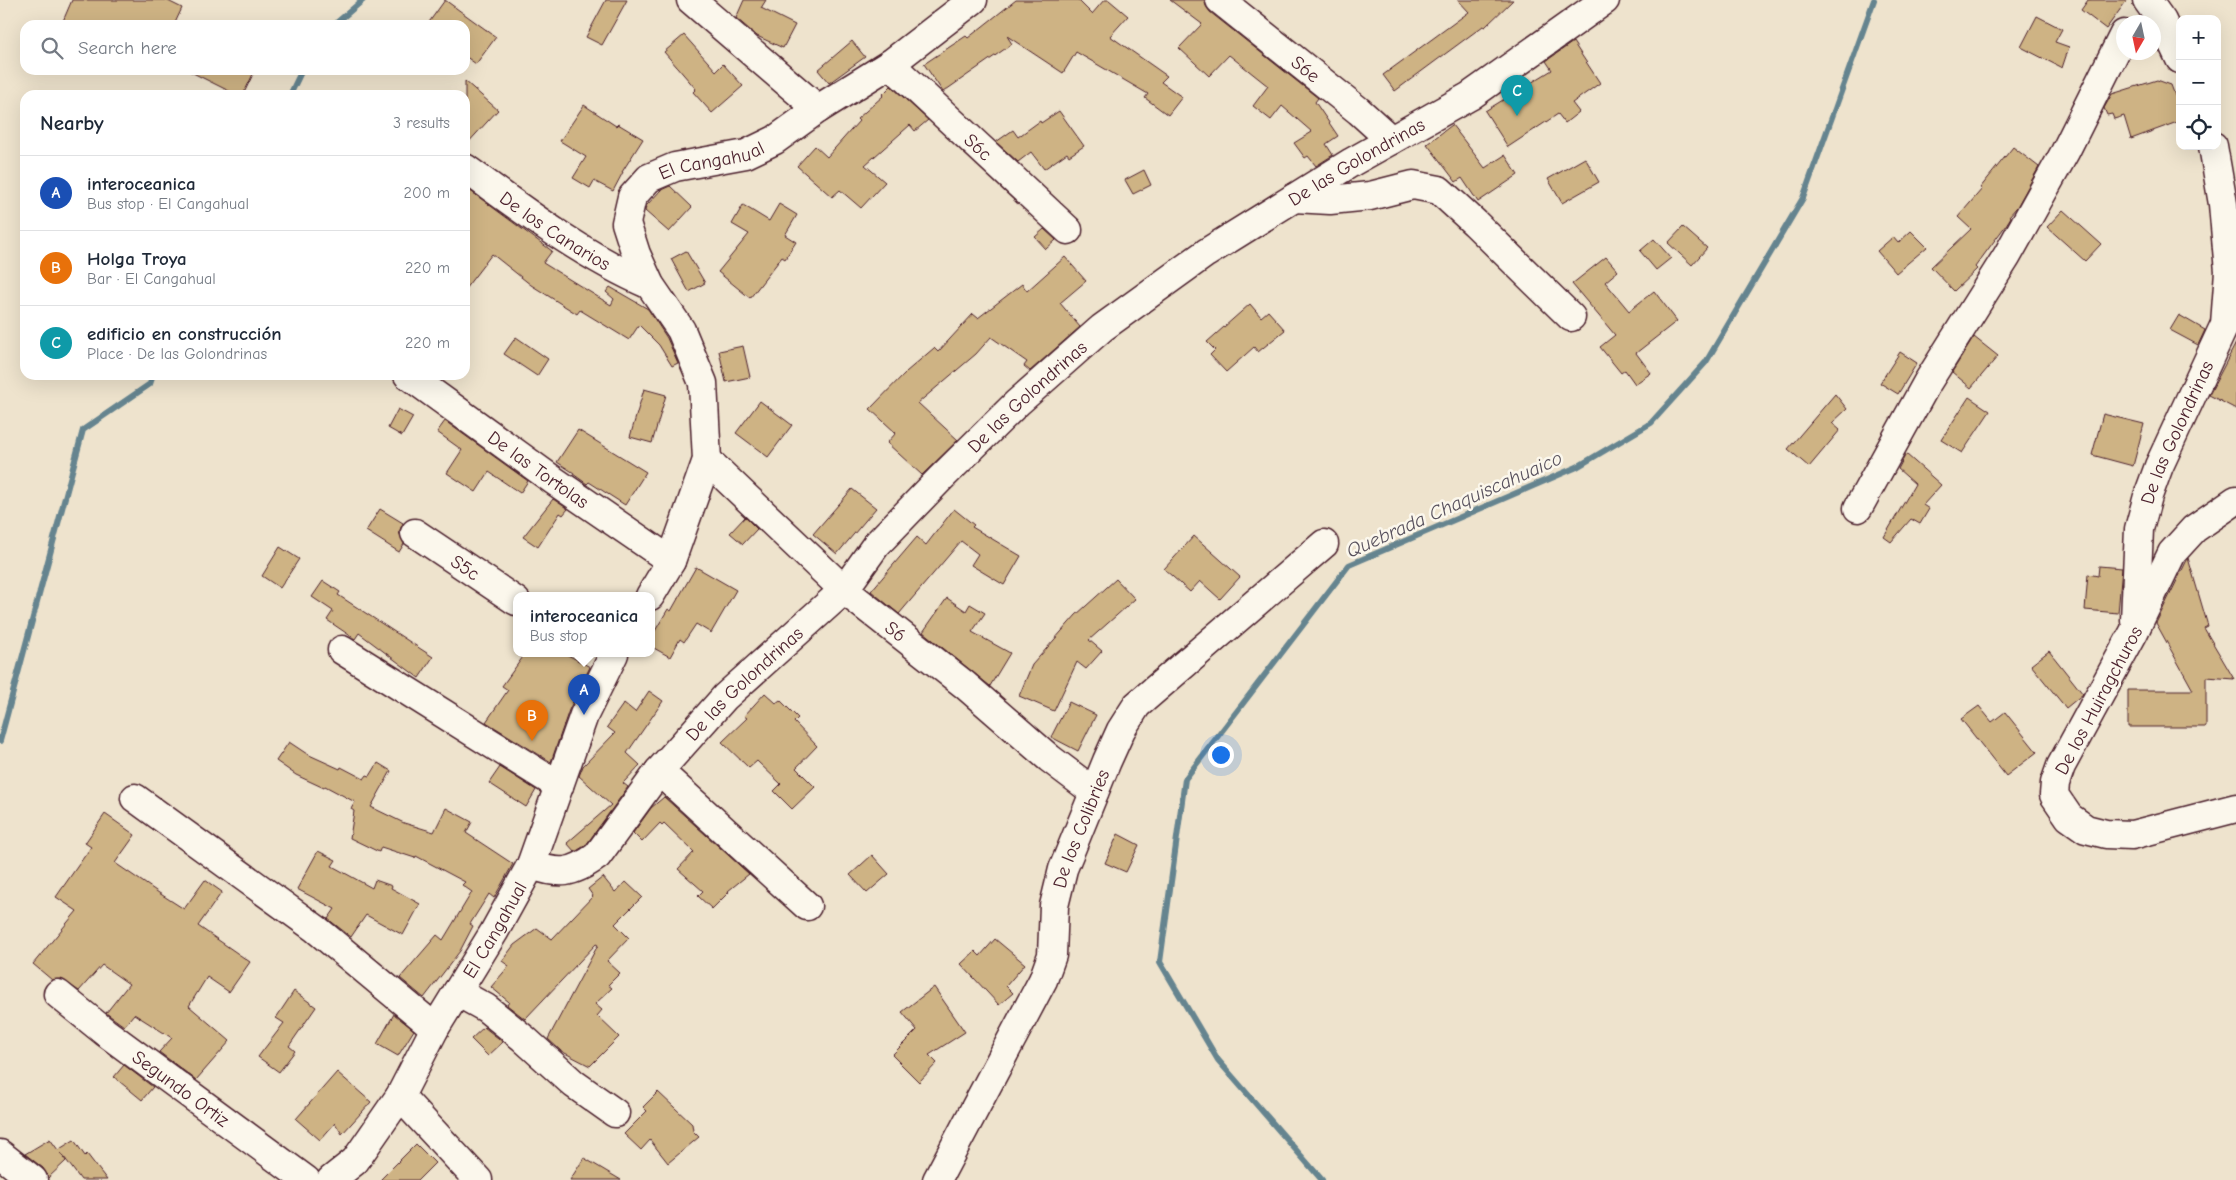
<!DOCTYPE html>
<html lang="en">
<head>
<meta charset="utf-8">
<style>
  body { margin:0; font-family:"Comic Neue",sans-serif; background:#f2f2f3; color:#1f2937 }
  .controls { position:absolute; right:15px; top:15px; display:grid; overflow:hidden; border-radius:10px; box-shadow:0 5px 20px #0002 }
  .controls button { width:45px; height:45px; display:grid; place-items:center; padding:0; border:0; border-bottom:1px solid #e0e1e3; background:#fff; color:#1f2937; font:25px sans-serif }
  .compass { position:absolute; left:2116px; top:15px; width:45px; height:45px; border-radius:50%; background:#fff; box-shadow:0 5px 20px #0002; rotate:189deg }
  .you { position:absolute; left:1220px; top:754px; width:18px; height:18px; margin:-12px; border:4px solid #fff; border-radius:50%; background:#1a73e8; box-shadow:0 0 0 8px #1a73e833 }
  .badge { display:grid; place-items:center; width:32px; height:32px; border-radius:50%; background:#0f766e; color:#fff; font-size:16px; font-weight:700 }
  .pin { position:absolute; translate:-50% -41px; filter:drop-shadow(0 1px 2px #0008) }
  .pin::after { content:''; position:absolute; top:26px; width:18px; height:15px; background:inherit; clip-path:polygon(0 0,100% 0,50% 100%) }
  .popup { position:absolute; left:513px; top:592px; width:142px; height:65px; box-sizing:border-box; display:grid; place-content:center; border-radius:10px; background:#fff; filter:drop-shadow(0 1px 4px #0005); font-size:16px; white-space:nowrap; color:#747a83 }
  .popup b { font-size:19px; color:#1f2937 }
  .popup::after { content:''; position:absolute; left:50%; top:100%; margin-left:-10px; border:10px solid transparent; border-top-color:#fff }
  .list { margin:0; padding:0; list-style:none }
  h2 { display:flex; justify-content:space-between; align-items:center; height:65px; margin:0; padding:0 20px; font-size:21px }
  h2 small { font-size:16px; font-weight:400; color:#747a83 }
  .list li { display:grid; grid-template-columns:32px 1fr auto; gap:15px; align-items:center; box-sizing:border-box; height:75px; padding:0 20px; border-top:1px solid #e0e1e3 }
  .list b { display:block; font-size:19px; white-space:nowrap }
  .list p { margin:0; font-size:16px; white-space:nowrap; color:#747a83 }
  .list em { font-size:16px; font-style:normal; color:#747a83 }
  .icon { flex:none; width:28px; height:28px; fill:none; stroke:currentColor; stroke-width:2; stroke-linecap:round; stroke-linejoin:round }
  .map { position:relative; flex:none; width:2236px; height:1180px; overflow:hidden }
  .search { position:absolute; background:#fff; box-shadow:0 5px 20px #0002; left:20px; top:20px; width:450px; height:55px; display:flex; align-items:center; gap:12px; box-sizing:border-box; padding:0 18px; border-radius:15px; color:#747a83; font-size:19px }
  .panel { position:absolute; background:#fff; box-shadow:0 5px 20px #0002; left:20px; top:90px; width:450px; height:290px; border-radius:15px }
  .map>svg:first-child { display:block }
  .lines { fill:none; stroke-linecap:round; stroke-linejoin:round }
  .stream { stroke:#65848f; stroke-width:6 }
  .building { fill:#ceb384; stroke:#4a1f2b }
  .minor-casing { stroke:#4a1f2b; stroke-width:31 }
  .minor { stroke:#fbf7ec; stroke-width:28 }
  .labels { text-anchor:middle; stroke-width:5; stroke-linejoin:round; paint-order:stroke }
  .street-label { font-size:19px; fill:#4a1f2b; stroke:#fbf7ec }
  .water-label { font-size:20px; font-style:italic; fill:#58515d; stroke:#fbf7ec }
</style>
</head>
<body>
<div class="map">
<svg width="2236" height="1180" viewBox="0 0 2236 1180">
  <rect width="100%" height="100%" fill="#eee3cd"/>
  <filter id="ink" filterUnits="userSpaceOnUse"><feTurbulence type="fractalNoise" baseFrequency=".02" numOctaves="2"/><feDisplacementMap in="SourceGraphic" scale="10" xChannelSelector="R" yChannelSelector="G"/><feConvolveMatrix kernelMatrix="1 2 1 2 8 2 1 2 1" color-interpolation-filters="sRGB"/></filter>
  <g filter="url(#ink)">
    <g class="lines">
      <!-- stream -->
      <g class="stream">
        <path d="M 334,25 L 363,0"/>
        <path d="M 290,95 L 302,70"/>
        <path d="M 0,741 L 83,430 L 150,384 L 153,375"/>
        <path d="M 1322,1180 L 1218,1060 L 1160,962 L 1185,779 L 1349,565 L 1577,467 L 1651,423 L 1706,362 L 1803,198 L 1874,0"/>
      </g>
    </g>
    <!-- building -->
    <g class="building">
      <path d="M 72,0 L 166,0 L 182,8 L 174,25 L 72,25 L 63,21 Z"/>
      <path d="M 445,0 L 496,37 L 476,64 L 465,56 L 465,25 L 427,25 Z"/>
      <path d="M 606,0 L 627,0 L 602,45 L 586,37 Z"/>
      <path d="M 744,0 L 766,0 L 761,8 L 795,25 L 783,48 L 757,36 L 736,18 Z"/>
      <path d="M 1016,0 L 1078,0 L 1092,14 L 1104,0 L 1109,0 L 1128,16 L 1110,36 L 1167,76 L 1161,82 L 1182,97 L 1168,115 L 1145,98 L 1148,94 L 1076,52 L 1063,73 L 1007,36 L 1012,44 L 943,92 L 924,64 L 966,36 L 968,38 Z"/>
      <path d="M 1170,0 L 1205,0 L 1206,6 L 1210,12 L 1318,98 L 1315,102 L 1338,136 L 1326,144 L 1333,155 L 1316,166 L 1308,156 L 1305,158 L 1294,143 L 1312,132 L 1282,106 L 1271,120 L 1253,106 L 1268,86 L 1229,55 L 1209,76 L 1179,48 L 1202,24 Z"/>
      <path d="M 1458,0 L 1513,0 L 1485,27 L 1483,26 L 1395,91 L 1383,75 L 1469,12 Z"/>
      <path d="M 2088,0 L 2127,0 L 2106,29 L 2081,10 Z"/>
      <path d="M 2037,16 L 2062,29 L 2055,42 L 2069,47 L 2062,68 L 2021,47 Z"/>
      <path d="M 684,35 L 716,71 L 723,64 L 743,86 L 712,113 L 693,92 L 696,89 L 664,52 Z"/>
      <path d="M 852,41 L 865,57 L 829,83 L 818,70 Z"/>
      <path d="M 1573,42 L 1600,83 L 1572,103 L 1579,112 L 1565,123 L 1558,114 L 1508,147 L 1485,111 L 1552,70 L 1546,61 Z"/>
      <path d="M 187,70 L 255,70 L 243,95 L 237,95 Z"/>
      <path d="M 2157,80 L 2171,85 L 2180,109 L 2180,121 L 2131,139 L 2124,116 L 2114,119 L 2112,114 L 2107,115 L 2104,108 L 2112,94 Z"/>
      <path d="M 465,81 L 498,110 L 465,146 Z"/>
      <path d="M 891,86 L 928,120 L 915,131 L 910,125 L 865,165 L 885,182 L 861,208 L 840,190 L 832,197 L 797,166 L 815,146 L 827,157 L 859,121 L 857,119 L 883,96 L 882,95 Z"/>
      <path d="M 584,105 L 616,126 L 618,124 L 643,139 L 622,172 L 623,172 L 613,191 L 594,181 L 590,188 L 573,178 L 586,157 L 560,141 Z"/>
      <path d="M 1059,111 L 1084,146 L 1069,156 L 1067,153 L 1044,169 L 1031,152 L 1018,162 L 996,142 L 1013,130 L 1018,137 L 1040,121 L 1041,123 Z"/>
      <path d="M 1452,125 L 1485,168 L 1505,155 L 1518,175 L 1478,202 L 1462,178 L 1456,182 L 1427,144 Z"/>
      <path d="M 2013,147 L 2039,167 L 2017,207 L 2009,216 L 2011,217 L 2006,225 L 1975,267 L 1977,269 L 1954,291 L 1931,267 L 1971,229 L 1958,217 L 1982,189 L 1980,188 Z"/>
      <path d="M 1585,158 L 1599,182 L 1562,203 L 1548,179 Z"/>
      <path d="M 1144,170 L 1151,185 L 1133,194 L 1125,180 Z"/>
      <path d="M 670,186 L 692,207 L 669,232 L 645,211 L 646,206 L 661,190 Z"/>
      <path d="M 465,187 L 552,251 L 543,263 L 611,305 L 614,299 L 606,292 L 610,287 L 648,309 L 667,338 L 678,363 L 672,366 L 659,345 L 639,325 L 629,340 L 580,310 L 577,314 L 531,285 L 492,254 L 465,289 Z"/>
      <path d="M 779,204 L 797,215 L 785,235 L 796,242 L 785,259 L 782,257 L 750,298 L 718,272 L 749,234 L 732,224 L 743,205 L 769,221 Z"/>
      <path d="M 2063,210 L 2101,244 L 2085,261 L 2047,227 Z"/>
      <path d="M 1683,227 L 1707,248 L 1692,265 L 1668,243 Z"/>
      <path d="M 1044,229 L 1056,240 L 1046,249 L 1035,237 Z"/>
      <path d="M 1911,231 L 1927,247 L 1896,273 L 1877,251 L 1893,237 L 1898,243 Z"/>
      <path d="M 1654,239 L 1671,258 L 1656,270 L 1640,251 Z"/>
      <path d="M 686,251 L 705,283 L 689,292 L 671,259 Z"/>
      <path d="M 1065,257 L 1086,281 L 1060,303 L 1080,327 L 1030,371 L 1024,366 L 1027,362 L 991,337 L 976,354 L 918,403 L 958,440 L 922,475 L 887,443 L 896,433 L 870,409 L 906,372 L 934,348 L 938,352 L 973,314 L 978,318 L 1022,284 L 1027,291 Z"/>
      <path d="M 1606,257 L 1618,271 L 1605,282 L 1629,311 L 1654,291 L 1677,321 L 1636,353 L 1651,373 L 1635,384 L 1625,370 L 1621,373 L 1600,347 L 1615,335 L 1572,284 Z"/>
      <path d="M 1250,304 L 1261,317 L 1268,311 L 1285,330 L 1258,352 L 1254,347 L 1226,372 L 1210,355 L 1215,350 L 1207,342 Z"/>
      <path d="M 2179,315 L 2205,330 L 2198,345 L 2170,330 Z"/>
      <path d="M 516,337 L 548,359 L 537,376 L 504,354 Z"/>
      <path d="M 1974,337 L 1998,356 L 1971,388 L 1952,372 Z"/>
      <path d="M 2236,343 L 2236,409 L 2209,395 Z"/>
      <path d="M 743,346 L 750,377 L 726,382 L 719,351 Z"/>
      <path d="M 1900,352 L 1917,363 L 1898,394 L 1880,383 Z"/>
      <path d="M 644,389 L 666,395 L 652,443 L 630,437 Z"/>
      <path d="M 1835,394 L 1847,409 L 1832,423 L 1840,430 L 1809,467 L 1788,449 Z"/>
      <path d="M 1969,397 L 1990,411 L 1962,453 L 1941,440 Z"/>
      <path d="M 760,401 L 792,425 L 768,457 L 736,433 Z"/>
      <path d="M 398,409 L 413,417 L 402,436 L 388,428 Z"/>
      <path d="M 2103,414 L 2144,424 L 2133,466 L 2092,455 Z"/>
      <path d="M 445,421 L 528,481 L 520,493 L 489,472 L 476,492 L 447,473 L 462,450 L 437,432 Z"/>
      <path d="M 578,430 L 646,472 L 625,505 L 589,482 L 587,484 L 573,474 L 574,473 L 557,462 Z"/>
      <path d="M 1906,454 L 1941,485 L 1923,505 L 1929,509 L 1920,524 L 1911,519 L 1891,542 L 1884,537 L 1915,484 L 1898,469 Z"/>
      <path d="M 852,489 L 876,508 L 837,554 L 813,534 Z"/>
      <path d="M 553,499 L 568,509 L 563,515 L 560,513 L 538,547 L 523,537 Z"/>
      <path d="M 380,509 L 403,523 L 399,532 L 404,544 L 399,552 L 366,531 Z"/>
      <path d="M 954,509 L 974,525 L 972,527 L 1021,556 L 1004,585 L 971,565 L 978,554 L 961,541 L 899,614 L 871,591 L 917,537 L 926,545 Z"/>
      <path d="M 745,517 L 757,529 L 743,544 L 730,533 Z"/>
      <path d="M 1194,536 L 1240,577 L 1220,599 L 1200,581 L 1190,592 L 1164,569 Z"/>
      <path d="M 280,547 L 299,559 L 280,588 L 262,576 Z"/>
      <path d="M 2188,558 L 2208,626 L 2204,628 L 2234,679 L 2206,677 L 2206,727 L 2128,727 L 2128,690 L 2193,690 L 2156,623 Z"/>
      <path d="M 2099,566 L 2122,568 L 2118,613 L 2085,610 L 2088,574 L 2098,576 Z"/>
      <path d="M 696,567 L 736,590 L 711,633 L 696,624 L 684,642 L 680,639 L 670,657 L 652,647 L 652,636 L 668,609 L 671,611 Z"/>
      <path d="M 1116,579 L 1135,599 L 1089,640 L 1102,651 L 1086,669 L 1077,662 L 1054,711 L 1019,696 L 1032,665 L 1076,615 Z"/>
      <path d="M 323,581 L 340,592 L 338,595 L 433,657 L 419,678 L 359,633 L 355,639 L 327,620 L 333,611 L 312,597 Z"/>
      <path d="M 947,598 L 966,611 L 970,604 L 985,613 L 972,632 L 1010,653 L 990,686 L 923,632 Z"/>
      <path d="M 2049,651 L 2083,694 L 2066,708 L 2031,665 Z"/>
      <path d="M 525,654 L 566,654 L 590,667 L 569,710 L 551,762 L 486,722 L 508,690 L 502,686 Z"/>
      <path d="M 649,691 L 663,701 L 627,753 L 640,765 L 623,783 L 628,787 L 586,845 L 575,852 L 567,843 L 611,805 L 579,776 L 583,766 L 615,733 L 607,727 L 624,703 L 635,712 Z"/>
      <path d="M 765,693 L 776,703 L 780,700 L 798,718 L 794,722 L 817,746 L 796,768 L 815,787 L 792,809 L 774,791 L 781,784 L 757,761 L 749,768 L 722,742 L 747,718 L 744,716 Z"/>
      <path d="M 1069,702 L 1096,715 L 1078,751 L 1051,737 Z"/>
      <path d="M 1979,706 L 1992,722 L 2005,712 L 2037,752 L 2006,776 L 1961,719 Z"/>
      <path d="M 289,742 L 307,754 L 340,769 L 341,767 L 364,779 L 367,775 L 370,776 L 378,763 L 391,771 L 371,807 L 404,823 L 434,832 L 446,808 L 472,822 L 466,833 L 513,864 L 494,898 L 489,894 L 470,924 L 473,926 L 460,951 L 424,998 L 400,978 L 437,935 L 443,940 L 472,892 L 462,885 L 465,882 L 416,856 L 415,858 L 381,847 L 379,852 L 350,838 L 354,811 L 351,809 L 355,802 L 325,786 L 324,788 L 296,775 L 276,761 Z"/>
      <path d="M 500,767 L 536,790 L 526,807 L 489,783 Z"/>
      <path d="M 664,797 L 749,874 L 728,891 L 729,892 L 712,909 L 698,896 L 703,891 L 678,869 L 694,852 L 664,823 L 662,825 L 660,823 L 642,842 L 633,833 L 651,808 Z"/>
      <path d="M 105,814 L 135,835 L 115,863 L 159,893 L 184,909 L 205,880 L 222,892 L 198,926 L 250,962 L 229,992 L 207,977 L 189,1006 L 230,1041 L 196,1080 L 159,1052 L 172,1038 L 134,1014 L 124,1026 L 106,1013 L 129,984 L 102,965 L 79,991 L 61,979 L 52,980 L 33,964 L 77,911 L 56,897 L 91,847 L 85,843 Z"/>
      <path d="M 1118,834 L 1139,845 L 1126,872 L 1105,863 Z"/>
      <path d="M 318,851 L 336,860 L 332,866 L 372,888 L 375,880 L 392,886 L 391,888 L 420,904 L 403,935 L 366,915 L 351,937 L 328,919 L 335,909 L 297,889 Z"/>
      <path d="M 872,855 L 889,874 L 867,893 L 850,875 Z"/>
      <path d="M 603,877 L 615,892 L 626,882 L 642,897 L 615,924 L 629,938 L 607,961 L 620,973 L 608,985 L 612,988 L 595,1004 L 602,1010 L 597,1016 L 619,1037 L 590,1066 L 561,1051 L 548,1039 L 598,945 L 596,944 L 525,1019 L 507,1005 L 509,1002 L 491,987 L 509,966 L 502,961 L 514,945 L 537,928 L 552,939 L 593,896 L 588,889 Z"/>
      <path d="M 995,939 L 1025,964 L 1006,986 L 1013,993 L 999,1005 L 961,964 L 975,951 L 980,956 Z"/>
      <path d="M 934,987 L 965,1032 L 929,1055 L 937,1063 L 919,1082 L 892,1055 L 917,1030 L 902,1012 Z"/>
      <path d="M 294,991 L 316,1007 L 289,1046 L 295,1051 L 279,1072 L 258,1057 L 284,1023 L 276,1018 Z"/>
      <path d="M 394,1014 L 414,1030 L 398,1056 L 377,1044 Z"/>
      <path d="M 484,1027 L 503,1042 L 488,1056 L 471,1039 Z"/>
      <path d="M 124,1065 L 153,1087 L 142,1100 L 114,1077 Z"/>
      <path d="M 337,1072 L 371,1102 L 342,1134 L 335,1123 L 320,1140 L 296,1119 Z"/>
      <path d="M 658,1092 L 692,1124 L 693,1131 L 699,1137 L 668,1163 L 650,1140 L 641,1150 L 624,1134 L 647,1111 L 643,1107 Z"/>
      <path d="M 50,1139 L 58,1150 L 74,1140 L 85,1156 L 87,1154 L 107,1180 L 81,1180 L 61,1153 L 66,1161 L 48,1178 L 43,1168 L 25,1154 Z"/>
      <path d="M 416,1144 L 435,1163 L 418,1180 L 380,1180 Z"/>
      <path d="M 584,1158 L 621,1180 L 570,1180 Z"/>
    </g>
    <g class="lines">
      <!-- minor casing -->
      <g class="minor-casing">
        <g id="minor">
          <path d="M 691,0 L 818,109"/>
          <path id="s1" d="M 1220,0 L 1359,111 L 1391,140"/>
          <path d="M 2147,0 L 2162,21 L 2180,59"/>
          <path id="s2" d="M 890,64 L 1068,230"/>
          <path id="s3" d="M 465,168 C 524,211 583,256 650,285"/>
          <path d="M 1294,198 L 1330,200 L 1370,196 L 1413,185 L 1439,190 L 1475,223 L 1571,317"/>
          <path id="s4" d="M 408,375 L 553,480 L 671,561"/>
          <path id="s5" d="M 707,460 L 844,590 L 965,685 L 1049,758 L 1094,792"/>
          <path d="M 2236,500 L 2194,529 L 2172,553 L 2134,632 L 2061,766 L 2055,783 L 2054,795 L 2069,817 L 2086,829 L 2106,834 L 2132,835 L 2236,808"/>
          <path d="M 1858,508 L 1927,383 L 2007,256 L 2065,152 L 2124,34"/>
          <path id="s6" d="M 415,533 L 516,601"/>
          <path id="s7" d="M 650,596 L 671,561 L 707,460 L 703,383 L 681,330 L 650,285 L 636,254 L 626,223 L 632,197 L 649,178 L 675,167 L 746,154 L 775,140 L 818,109 L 890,64 L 973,0"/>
          <path id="s8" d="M 2135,620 L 2139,529 L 2148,496 L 2159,466 L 2225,324 L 2229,271 L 2223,204 L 2213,146"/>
          <path d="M 342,650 L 559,786"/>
          <path d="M 659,771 L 807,906"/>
          <path d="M 135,798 L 316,929 L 435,1028"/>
          <path id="s9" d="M 531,865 C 560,875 572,874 597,856 L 659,771 L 725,697 L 844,590 L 876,545 L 940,479 L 1017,403 L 1102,328 L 1206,253 L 1352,162 L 1470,96 L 1605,0"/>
          <path d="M 457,992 L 486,1008 L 523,1038 L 574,1084 L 615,1113"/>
          <path id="s10" d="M 58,994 L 105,1032 L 306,1180"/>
          <path d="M 400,1096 L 478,1180"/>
          <path d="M 0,1154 L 33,1180"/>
          <path id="s11" d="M 331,1180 L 355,1161 L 400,1096 L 435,1028 L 494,932 L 531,865 L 584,715 L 614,654"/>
          <path id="s12" d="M 937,1180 L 1043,980 L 1052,955 L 1054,906 L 1063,869 L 1107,761 L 1121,730 L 1137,705 L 1324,544"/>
        </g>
      </g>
      <!-- minor -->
      <use href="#minor" class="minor"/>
    </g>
  </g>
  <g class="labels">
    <!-- street labels -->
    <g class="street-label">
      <text dy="7" stroke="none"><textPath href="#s1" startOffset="110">S6e</textPath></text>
      <text dy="7" stroke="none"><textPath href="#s2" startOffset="121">S6c</textPath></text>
      <text dy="7" stroke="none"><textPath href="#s7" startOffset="521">El Cangahual</textPath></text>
      <text dy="7" stroke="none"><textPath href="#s9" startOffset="1108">De las Golondrinas</textPath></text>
      <text dy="7" stroke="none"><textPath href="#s3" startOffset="110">De los Canarios</textPath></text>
      <text dy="7" stroke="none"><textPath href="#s9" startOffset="702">De las Golondrinas</textPath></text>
      <text dy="7" stroke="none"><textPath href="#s8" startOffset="195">De las Golondrinas</textPath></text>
      <text dy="7" stroke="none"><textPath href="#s4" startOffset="161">De las Tortolas</textPath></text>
      <text dy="7" stroke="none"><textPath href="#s6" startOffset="61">S5c</textPath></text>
      <text dy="7" stroke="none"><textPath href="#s5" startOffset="255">S6</textPath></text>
      <text dy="7" stroke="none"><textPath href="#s9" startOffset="298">De las Golondrinas</textPath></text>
      <text transform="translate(2098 700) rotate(-62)" y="7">De los Huiragchuros</text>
      <text dy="7" stroke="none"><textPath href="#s12" startOffset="384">De los Colibries</textPath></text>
      <text dy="7" stroke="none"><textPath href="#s11" startOffset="301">El Cangahual</textPath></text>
      <text dy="7" stroke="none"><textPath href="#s10" startOffset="155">Segundo Ortiz</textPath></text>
    </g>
    <!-- water labels -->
    <g class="water-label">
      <text transform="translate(1454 504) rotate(-24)" y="7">Quebrada Chaquiscahuaico</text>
    </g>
  </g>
</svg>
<div class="controls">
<button>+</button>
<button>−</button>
<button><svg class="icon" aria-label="locate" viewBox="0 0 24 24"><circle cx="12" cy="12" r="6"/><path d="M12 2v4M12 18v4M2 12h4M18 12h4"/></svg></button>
</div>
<svg class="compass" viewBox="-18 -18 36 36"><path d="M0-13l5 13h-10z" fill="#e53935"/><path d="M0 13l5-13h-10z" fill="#747a83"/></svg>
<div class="you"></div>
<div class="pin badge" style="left:584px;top:715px;background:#1a4fb4">A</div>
<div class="popup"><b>interoceanica</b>Bus stop</div>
<div class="pin badge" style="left:532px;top:741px;background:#e8710a">B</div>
<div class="pin badge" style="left:1517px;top:116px;background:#0f9aa8">C</div>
<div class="search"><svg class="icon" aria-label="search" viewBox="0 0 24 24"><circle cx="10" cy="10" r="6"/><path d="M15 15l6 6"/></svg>Search here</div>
<section class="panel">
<h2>Nearby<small>3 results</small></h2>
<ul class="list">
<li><span class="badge" style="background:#1a4fb4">A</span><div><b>interoceanica</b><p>Bus stop · El Cangahual</p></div><em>200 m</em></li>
<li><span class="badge" style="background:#e8710a">B</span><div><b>Holga Troya</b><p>Bar · El Cangahual</p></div><em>220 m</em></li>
<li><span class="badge" style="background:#0f9aa8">C</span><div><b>edificio en construcción</b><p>Place · De las Golondrinas</p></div><em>220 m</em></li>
</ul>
</section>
</div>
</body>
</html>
